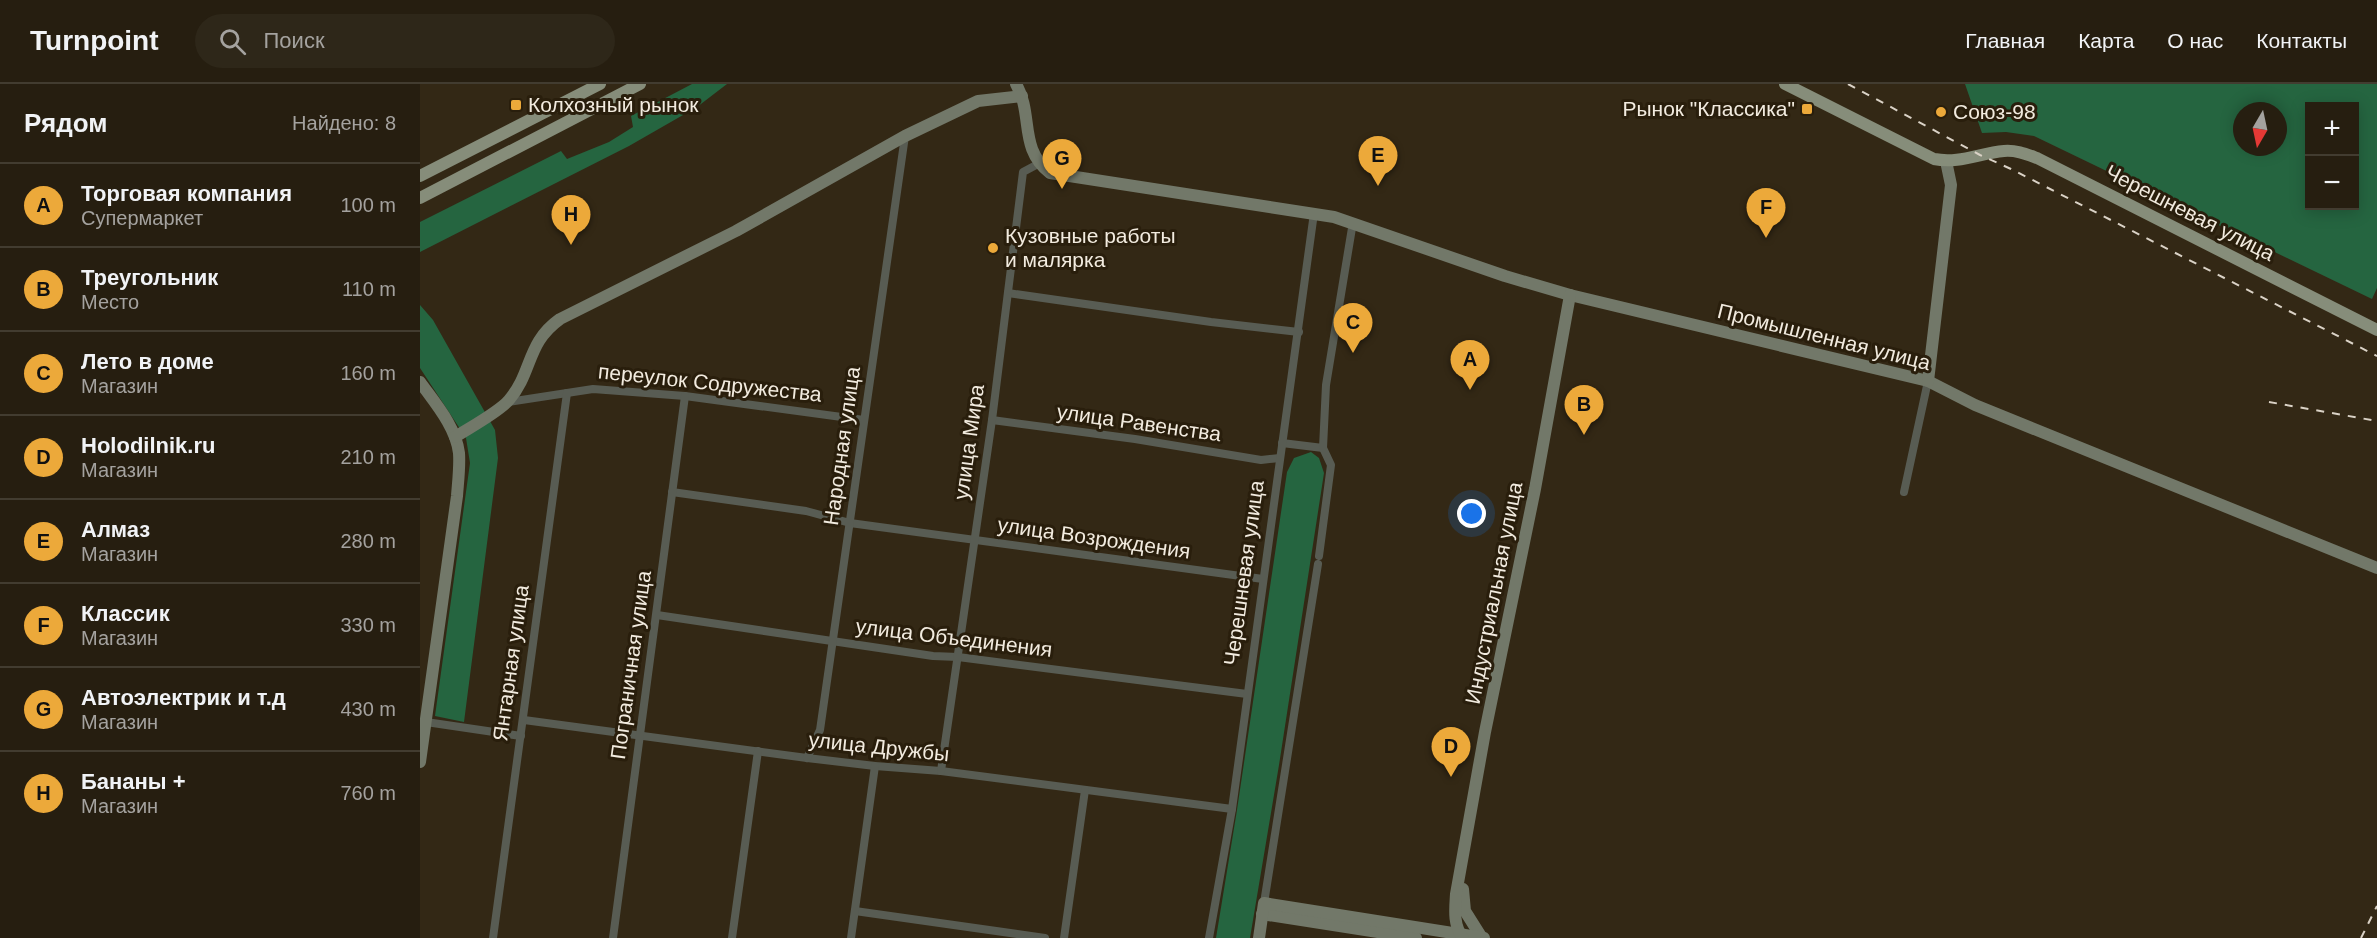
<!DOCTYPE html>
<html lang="ru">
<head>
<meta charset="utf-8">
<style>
  body { margin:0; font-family:Arial,sans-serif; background:#2e2719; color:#f1f3f6 }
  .controls { position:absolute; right:18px; top:18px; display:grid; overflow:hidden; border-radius:0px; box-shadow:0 3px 15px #0003 }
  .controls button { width:54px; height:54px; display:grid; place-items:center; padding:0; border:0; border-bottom:2px solid #423c30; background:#261e10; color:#f1f3f6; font:30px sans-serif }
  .compass { position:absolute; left:1813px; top:18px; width:54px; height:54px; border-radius:50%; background:#261e10; box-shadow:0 3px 15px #0003; rotate:189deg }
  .you { position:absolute; left:1052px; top:430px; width:21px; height:21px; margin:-15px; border:4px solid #fff; border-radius:50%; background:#1a73e8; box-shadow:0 0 0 9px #1a73e833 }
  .badge { display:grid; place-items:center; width:39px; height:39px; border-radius:50%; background:#eca93a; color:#111; font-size:20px; font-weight:700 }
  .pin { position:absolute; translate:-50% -50px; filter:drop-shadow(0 2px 3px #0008) }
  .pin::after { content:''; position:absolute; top:32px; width:21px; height:18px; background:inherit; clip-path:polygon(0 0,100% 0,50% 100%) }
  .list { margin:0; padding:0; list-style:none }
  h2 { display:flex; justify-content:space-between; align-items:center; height:78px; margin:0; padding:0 24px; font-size:26px }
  h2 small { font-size:20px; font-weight:400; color:#a4a29f }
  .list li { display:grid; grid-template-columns:39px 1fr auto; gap:18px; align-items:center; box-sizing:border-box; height:84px; padding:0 24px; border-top:2px solid #423c30 }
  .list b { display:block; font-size:22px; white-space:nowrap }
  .list p { margin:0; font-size:20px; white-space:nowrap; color:#a4a29f }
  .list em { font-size:20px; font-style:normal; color:#a4a29f }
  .icon { flex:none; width:33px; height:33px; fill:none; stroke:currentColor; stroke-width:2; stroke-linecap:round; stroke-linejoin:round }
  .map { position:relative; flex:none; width:1957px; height:854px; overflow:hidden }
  header { display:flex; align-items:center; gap:36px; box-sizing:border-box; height:84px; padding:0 30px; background:#261e10; border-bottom:2px solid #423c30 }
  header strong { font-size:28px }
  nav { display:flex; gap:33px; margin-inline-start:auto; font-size:21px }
  .search { width:420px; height:54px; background:#2e2719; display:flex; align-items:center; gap:15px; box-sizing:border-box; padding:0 21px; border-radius:33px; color:#a4a29f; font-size:22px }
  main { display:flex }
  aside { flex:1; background:#261e10 }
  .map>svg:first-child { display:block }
  .forest { fill:#256540; fill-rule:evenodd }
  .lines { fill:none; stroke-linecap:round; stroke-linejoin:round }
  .street { stroke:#585c53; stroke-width:8 }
  .secondary { stroke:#727869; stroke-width:12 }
  .primary { stroke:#868d7a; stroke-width:12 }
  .rail { stroke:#dad2c6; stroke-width:2; stroke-dasharray:8 8; stroke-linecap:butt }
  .poi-dot { fill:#eca93a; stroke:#291e0c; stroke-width:2 }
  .labels { text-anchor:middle; stroke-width:6; stroke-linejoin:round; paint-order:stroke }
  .poi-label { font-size:21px; fill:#f2ebdf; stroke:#291e0c; text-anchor:start }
  .street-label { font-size:21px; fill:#f2ebdf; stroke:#291e0c }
</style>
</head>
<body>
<header>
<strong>Turnpoint</strong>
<div class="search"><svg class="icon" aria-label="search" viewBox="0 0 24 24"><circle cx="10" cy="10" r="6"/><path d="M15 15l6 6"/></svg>Поиск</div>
<nav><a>Главная</a><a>Карта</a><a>О нас</a><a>Контакты</a></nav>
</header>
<main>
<aside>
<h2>Рядом<small>Найдено: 8</small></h2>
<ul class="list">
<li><span class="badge">A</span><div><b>Торговая компания</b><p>Супермаркет</p></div><em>100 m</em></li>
<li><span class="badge">B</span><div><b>Треугольник</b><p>Место</p></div><em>110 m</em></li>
<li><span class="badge">C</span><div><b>Лето в доме</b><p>Магазин</p></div><em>160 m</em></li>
<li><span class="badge">D</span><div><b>Holodilnik.ru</b><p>Магазин</p></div><em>210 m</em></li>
<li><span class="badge">E</span><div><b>Алмаз</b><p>Магазин</p></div><em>280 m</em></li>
<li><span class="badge">F</span><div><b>Классик</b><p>Магазин</p></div><em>330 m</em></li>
<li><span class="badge">G</span><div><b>Автоэлектрик и т.д</b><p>Магазин</p></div><em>430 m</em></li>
<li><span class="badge">H</span><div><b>Бананы +</b><p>Магазин</p></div><em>760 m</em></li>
</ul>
</aside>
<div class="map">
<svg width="1957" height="854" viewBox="0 0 1957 854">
  <rect width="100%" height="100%" fill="#332815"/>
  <!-- forest -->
  <g class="forest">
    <path d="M 272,0 L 307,0 L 277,23 L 209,62 L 0,168 L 0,138 L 141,67 L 147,75 L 189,58 L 213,43 L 211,32 Z"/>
    <path d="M 1545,0 L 1957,0 L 1957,204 L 1952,215 L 1614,52 L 1586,48 L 1562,49 ZM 1934,22 L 1934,122 L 1890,122 L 1890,22 ZM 1822,27 L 1858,27 L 1858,63 L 1822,63 Z"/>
    <path d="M 0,221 L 13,236 L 75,346 L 78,374 L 44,638 L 15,632 L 50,379 L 46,354 L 0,284 Z"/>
    <path d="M 891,368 L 899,374 L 904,389 L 859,681 L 830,854 L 796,854 L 817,726 L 867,388 L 874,374 Z"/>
  </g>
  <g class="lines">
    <!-- street -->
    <g class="street">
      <path d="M 588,209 L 791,238 L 879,248"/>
      <path d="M 88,318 L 173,305 L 265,312 L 444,336"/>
      <path d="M 572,336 L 715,355 L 841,376 L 860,374"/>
      <path d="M 862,359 L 903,364"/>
      <path d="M 252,408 L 386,427 L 430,439 L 843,495"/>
      <path d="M 1484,408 L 1508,297"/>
      <path d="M 899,472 L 911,381 L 903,364 L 906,301 L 933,138"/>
      <path d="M 237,531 L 513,572 L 538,573 L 827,610"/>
      <path d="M 104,636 L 387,674 L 455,682 L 521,687 L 812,725"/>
      <path d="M 6,638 L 101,652"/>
      <path d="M 387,674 L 400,646 L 485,52"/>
      <path d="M 521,687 L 572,336 L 603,88 L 618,80"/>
      <path d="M 844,819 L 898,480"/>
      <path d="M 435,827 L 625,854"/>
      <path d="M 73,854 L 147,309"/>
      <path d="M 193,854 L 265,312"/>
      <path d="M 312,854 L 338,667"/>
      <path d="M 431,854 L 455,682"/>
      <path d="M 644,854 L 665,706"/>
      <path d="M 789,854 L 812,725 L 894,129"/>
    </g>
    <!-- secondary -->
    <g class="secondary">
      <path d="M 596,0 C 614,31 598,64 630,89 L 914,133 L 1085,192 L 1150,211 L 1508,297 L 1555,321 L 1957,484"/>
      <path d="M 1508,297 L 1531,101 L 1526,77"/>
      <path d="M 0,298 C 15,319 36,343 39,369 C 40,383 38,398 37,412 L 0,678"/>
      <path d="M 35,353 C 49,344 79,328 89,316 C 113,288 106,259 140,235 L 316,147 L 485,52 L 558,17 L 602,12"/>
      <path d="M 1043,805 L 1045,827 L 1062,854"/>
      <path d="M 842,830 L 996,854"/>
      <path d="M 839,854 L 844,819 L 1064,854"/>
      <path d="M 1043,854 C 1033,841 1035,825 1036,810 L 1065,648 L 1115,405 L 1150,211"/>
    </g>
    <!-- primary -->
    <g class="primary">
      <path d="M 1365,0 L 1514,75 C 1539,80 1560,69 1584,67 C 1596,66 1606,70 1617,74 L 1957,246"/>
      <path d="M 0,92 L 180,0"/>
      <path d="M 0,114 L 220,0"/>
    </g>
    <!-- rail -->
    <g class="rail">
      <path d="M 1428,0 L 1560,71 L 1591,85 L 1957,272"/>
      <path d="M 1849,318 L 1957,337"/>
      <path d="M 1941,854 L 1957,822"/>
    </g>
  </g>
  <!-- markers -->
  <g class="poi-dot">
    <rect x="90" y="15" width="12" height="12" rx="3"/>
    <rect x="1381" y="19" width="12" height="12" rx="3"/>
    <circle cx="1521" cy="28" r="6"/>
    <circle cx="573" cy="164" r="6"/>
  </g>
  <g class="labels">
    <!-- poi labels -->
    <g class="poi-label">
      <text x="108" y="28">Колхозный рынок</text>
      <text x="1375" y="32" text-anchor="end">Рынок "Классика"</text>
      <text x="1533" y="35">Союз-98</text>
      <text x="585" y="159">Кузовные работы<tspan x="585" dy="24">и малярка</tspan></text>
    </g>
    <!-- street labels -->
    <g class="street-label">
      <text transform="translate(1770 129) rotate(27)" y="7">Черешневая улица</text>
      <text transform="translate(1404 253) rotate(14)" y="7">Промышленная улица</text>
      <text transform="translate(290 299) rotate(6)" y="7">переулок Содружества</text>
      <text transform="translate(719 339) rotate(8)" y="7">улица Равенства</text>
      <text transform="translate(549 358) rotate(-82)" y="7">улица Мира</text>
      <text transform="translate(422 362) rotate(-82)" y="7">Народная улица</text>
      <text transform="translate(674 454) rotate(8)" y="7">улица Возрождения</text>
      <text transform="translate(824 489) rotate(-82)" y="7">Черешневая улица</text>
      <text transform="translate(1074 509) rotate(-79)" y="7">Индустриальная улица</text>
      <text transform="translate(534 554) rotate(7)" y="7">улица Объединения</text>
      <text transform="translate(91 579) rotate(-82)" y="7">Янтарная улица</text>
      <text transform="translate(211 581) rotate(-82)" y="7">Пограничная улица</text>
      <text transform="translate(459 663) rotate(6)" y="7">улица Дружбы</text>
    </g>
  </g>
</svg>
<div class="controls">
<button>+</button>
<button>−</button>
</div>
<svg class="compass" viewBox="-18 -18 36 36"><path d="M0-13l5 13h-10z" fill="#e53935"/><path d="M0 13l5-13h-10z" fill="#a4a29f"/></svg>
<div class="you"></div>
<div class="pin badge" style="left:1050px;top:306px">A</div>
<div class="pin badge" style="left:1164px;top:351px">B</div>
<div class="pin badge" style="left:933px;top:269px">C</div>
<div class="pin badge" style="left:1031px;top:693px">D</div>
<div class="pin badge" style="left:958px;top:102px">E</div>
<div class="pin badge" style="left:1346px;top:154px">F</div>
<div class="pin badge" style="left:642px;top:105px">G</div>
<div class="pin badge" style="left:151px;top:161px">H</div>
</div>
</main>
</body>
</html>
